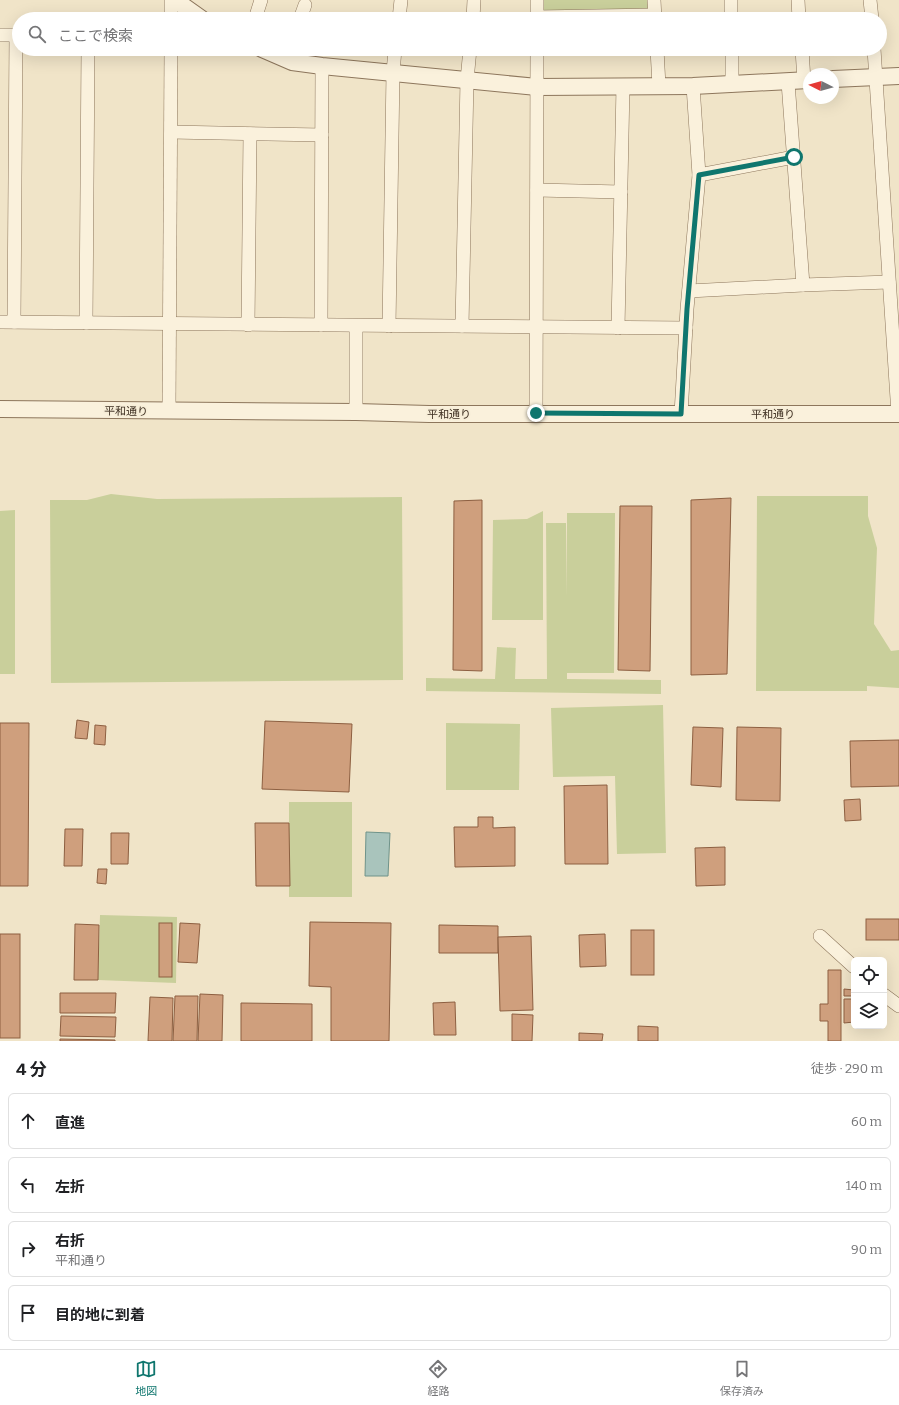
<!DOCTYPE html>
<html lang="ja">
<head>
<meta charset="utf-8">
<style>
  body { margin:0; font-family:Bitter,"Noto Sans JP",serif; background:#f2f2f2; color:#202124 }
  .controls { position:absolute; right:12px; bottom:12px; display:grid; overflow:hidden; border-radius:6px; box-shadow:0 4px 16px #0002 }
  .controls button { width:36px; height:36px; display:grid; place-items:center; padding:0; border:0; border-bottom:1px solid #e0e0e0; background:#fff; color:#202124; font:20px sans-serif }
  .compass { position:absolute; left:803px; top:68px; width:36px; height:36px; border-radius:50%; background:#fff; box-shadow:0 4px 16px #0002; rotate:276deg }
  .stop { position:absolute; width:12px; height:12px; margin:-9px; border:3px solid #0f766e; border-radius:50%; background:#fff }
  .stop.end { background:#0f766e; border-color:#fff; box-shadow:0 1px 4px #0008 }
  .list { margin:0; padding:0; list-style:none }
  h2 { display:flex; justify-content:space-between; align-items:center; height:52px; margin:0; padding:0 16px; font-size:17px }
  h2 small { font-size:13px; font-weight:400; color:#757577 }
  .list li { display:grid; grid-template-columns:26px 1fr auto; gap:12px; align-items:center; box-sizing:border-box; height:56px; margin:0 8px 8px; padding:0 8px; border:1px solid #e0e0e0; border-radius:6px }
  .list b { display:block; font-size:15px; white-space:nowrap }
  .list p { margin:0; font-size:13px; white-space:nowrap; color:#757577 }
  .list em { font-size:13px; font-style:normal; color:#757577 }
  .icon { flex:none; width:22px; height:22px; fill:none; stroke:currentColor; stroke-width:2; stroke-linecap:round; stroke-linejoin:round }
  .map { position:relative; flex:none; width:899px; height:1041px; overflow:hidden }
  .search { position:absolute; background:#fff; box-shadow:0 4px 16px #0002; left:12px; right:12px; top:12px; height:44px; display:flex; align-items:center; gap:10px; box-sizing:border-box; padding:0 14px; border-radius:22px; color:#757577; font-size:15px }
  .sheet { height:308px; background:#fff }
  nav { display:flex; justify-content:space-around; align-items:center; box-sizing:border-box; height:56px; border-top:1px solid #e0e0e0; background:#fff; font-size:11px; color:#757577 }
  nav a { display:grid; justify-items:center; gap:2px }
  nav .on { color:#0f766e }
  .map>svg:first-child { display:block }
  .green { fill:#c9cf9b }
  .water { fill:#a9c4bc; stroke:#6f938a }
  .building { fill:#cf9f7d; stroke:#8d5f41 }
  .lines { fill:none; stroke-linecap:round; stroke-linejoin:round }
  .minor-casing { stroke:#8d765c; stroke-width:14 }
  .tertiary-casing { stroke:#8d765c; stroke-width:18 }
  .minor { stroke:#faf1dc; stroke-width:13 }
  .tertiary { stroke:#faf1dc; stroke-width:16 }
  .route { stroke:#0f766e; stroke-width:5 }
  .labels { text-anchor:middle; stroke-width:3.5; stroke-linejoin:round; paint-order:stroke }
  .street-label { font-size:11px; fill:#3d2e20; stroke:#f7eed8 }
</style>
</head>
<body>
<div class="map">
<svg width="899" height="1041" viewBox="0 0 899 1041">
  <rect width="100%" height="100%" fill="#f0e4c8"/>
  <!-- green -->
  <g class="green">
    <path d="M 537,0 L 654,0 L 655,15 L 537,17 Z"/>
    <path d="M 111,494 L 157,499 L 402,497 L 403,680 L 51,683 L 50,500 L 87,500 Z"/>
    <path d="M 757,496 L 868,496 L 868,516 L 877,548 L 874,624 L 891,651 L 899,650 L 899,688 L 867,686 L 867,691 L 756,691 Z"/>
    <path d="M 15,510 L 15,674 L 0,674 L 0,511 Z"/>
    <path d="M 543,511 L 543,620 L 492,620 L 493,520 L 527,519 Z"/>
    <path d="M 567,513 L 615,513 L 614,673 L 567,673 L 567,679 L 661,680 L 661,694 L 426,691 L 426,678 L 495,679 L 497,647 L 516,648 L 515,679 L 547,679 L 546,523 L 566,523 L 567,597 Z"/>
    <path d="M 663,705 L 666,853 L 617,854 L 615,776 L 553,777 L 551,708 Z"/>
    <path d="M 446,723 L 520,724 L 519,790 L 446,790 Z"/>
    <rect x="289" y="802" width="63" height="95"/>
    <path d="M 100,915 L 177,917 L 176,983 L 98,980 Z"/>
  </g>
  <!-- water -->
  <path class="water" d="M 366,832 L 390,833 L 388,876 L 365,876 Z"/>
  <!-- building -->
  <g class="building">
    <path d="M 731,498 L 727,674 L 691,675 L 691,500 Z"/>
    <path d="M 482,500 L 482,671 L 453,670 L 454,501 Z"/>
    <path d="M 620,506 L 652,506 L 650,671 L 618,670 Z"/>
    <path d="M 77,720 L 89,722 L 87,739 L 75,738 Z"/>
    <path d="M 265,721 L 352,724 L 349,792 L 262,789 Z"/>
    <path d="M 0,723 L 29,723 L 28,886 L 0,886 Z"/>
    <path d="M 95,725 L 106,726 L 105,745 L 94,744 Z"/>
    <path d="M 693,727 L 723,728 L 721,787 L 691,785 Z"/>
    <path d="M 737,727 L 781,728 L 780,801 L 736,800 Z"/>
    <path d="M 899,740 L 899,786 L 851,787 L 850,741 Z"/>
    <path d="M 607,785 L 608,864 L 565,864 L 564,786 Z"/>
    <path d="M 860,799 L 861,820 L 845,821 L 844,800 Z"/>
    <path d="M 478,817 L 493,817 L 493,828 L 515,827 L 515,866 L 455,867 L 454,827 L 478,827 Z"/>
    <path d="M 255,823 L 289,823 L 290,886 L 256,886 Z"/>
    <path d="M 65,829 L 83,829 L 82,866 L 64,866 Z"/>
    <path d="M 111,833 L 129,833 L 128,864 L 111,864 Z"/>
    <path d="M 725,847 L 725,885 L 696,886 L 695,848 Z"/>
    <path d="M 98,869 L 107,869 L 106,884 L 97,883 Z"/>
    <rect x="866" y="919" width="33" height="21"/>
    <path d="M 310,922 L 391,923 L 389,1041 L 331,1041 L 331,987 L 309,986 Z"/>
    <rect x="159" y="923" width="13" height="54"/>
    <path d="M 180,923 L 200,924 L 197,963 L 178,962 Z"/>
    <path d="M 75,924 L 99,925 L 98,980 L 74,980 Z"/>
    <path d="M 439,925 L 498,926 L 498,953 L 439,953 Z"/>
    <rect x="631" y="930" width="23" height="45"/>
    <rect x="0" y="934" width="20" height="104"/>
    <path d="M 605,934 L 606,966 L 580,967 L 579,935 Z"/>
    <path d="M 531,936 L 533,1010 L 500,1011 L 498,937 Z"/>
    <path d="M 828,970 L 841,970 L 841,1041 L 828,1041 L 828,1021 L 820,1021 L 820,1004 L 828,1004 Z"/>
    <path d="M 854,988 L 854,996 L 844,996 L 844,989 L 854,990 Z"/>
    <path d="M 60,993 L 116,993 L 115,1013 L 60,1013 Z"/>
    <path d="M 200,994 L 223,995 L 222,1041 L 198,1041 Z"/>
    <path d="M 175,996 L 198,996 L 197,1041 L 173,1041 Z"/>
    <path d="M 150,997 L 173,998 L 172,1041 L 148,1041 Z"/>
    <path d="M 844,999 L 854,999 L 854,1022 L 844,1023 Z"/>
    <path d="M 455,1002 L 456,1035 L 434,1035 L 433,1003 Z"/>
    <path d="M 241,1003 L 312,1004 L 312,1041 L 241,1041 Z"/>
    <path d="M 512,1014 L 533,1015 L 532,1041 L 512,1041 Z"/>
    <path d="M 61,1016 L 116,1017 L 115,1037 L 60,1036 Z"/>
    <path d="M 638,1026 L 658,1027 L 658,1041 L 638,1041 Z"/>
    <path d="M 579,1033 L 603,1034 L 602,1041 L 579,1041 Z"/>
    <path d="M 60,1039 L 115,1040 L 115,1041 L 60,1041 Z"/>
  </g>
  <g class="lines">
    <!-- minor casing -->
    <g class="minor-casing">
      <g id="minor">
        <path d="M 654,0 L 655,19"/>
        <path d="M 731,0 L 731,19"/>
        <path d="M 798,0 L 799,19"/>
        <path d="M 870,0 L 872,19"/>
        <path d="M 537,17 L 655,15"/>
        <path d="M 171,19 L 171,0"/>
        <path d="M 255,19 L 261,0"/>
        <path d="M 300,19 L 305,5"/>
        <path d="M 399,19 L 401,0"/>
        <path d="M 473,19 L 474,0"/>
        <path d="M 537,19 L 537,0"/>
        <path d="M 0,35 L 19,35"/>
        <path d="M 657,49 L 659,86"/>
        <path d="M 732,49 L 732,85"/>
        <path d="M 802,49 L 804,81"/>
        <path d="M 874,49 L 898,414"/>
        <path d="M 788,82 L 803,285 L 889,282"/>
        <path d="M 171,132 L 322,135"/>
        <path d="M 699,175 L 794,157"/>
        <path d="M 537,190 L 621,192"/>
        <path d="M 689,291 L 803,285"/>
        <path d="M 0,322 L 686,328"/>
        <path d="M 14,322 L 16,35"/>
        <path d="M 86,323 L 88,49"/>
        <path d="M 248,325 L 250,134"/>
        <path d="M 321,325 L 322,66"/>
        <path d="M 389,326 L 393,73 L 395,49"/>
        <path d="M 462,326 L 467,80 L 470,49"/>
        <path d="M 618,328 L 623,86"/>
        <path d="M 169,411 L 171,49"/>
        <path d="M 356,412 L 356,326"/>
        <path d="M 536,413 L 537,49"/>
        <path d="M 681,414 L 687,309 L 699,175 L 693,86"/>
        <path d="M 820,936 L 854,967"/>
        <path d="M 884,995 L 899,1006"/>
      </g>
    </g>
    <!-- tertiary casing -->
    <g class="tertiary-casing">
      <g id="tertiary">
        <path d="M 175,0 L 202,19"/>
        <path d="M 262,49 L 292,62 L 322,66 L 537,87 L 693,86 L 809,80"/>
        <path d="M 833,79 L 899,76"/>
        <path d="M 0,409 L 356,412 L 429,414 L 899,414"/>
      </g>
    </g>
    <!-- minor -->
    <use href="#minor" class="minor"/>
    <!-- tertiary -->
    <use href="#tertiary" class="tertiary"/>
  </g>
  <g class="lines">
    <!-- route -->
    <path class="route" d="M 536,413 L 681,414 L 687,309 L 699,175 L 794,157"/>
  </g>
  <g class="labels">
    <!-- street labels -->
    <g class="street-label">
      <text transform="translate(126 411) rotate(1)" y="4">平和通り</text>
      <text x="449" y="418">平和通り</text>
      <text x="773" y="418">平和通り</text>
    </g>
  </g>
</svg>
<div class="controls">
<button><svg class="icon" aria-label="locate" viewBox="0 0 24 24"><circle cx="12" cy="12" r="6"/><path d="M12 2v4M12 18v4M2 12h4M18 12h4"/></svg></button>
<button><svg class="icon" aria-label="layers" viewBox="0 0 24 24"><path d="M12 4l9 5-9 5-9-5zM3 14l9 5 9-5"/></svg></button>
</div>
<svg class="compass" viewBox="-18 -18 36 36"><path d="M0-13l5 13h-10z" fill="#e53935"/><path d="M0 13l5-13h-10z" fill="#757577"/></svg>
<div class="stop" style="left:794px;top:157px"></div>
<div class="stop end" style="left:536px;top:413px"></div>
<div class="search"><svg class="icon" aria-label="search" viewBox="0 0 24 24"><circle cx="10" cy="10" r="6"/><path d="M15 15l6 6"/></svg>ここで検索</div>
</div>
<section class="sheet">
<h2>4 分<small>徒歩 · 290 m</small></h2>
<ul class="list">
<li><svg class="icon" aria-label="ahead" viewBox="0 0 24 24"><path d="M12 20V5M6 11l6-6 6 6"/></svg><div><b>直進</b></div><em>60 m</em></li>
<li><svg class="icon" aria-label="left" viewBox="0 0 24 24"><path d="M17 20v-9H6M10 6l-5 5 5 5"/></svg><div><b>左折</b></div><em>140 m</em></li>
<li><svg class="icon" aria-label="right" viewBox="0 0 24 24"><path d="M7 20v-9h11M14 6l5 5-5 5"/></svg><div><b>右折</b><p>平和通り</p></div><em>90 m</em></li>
<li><svg class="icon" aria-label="arrive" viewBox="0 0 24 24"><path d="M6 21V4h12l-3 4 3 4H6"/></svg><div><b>目的地に到着</b></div></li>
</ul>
</section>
<nav>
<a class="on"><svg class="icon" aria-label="map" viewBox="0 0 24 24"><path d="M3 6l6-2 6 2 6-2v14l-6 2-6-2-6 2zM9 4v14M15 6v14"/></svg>地図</a>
<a><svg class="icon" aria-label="directions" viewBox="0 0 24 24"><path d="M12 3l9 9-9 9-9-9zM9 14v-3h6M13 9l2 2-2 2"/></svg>経路</a>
<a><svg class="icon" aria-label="saved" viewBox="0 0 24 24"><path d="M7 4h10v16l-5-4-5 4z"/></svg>保存済み</a>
</nav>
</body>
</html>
